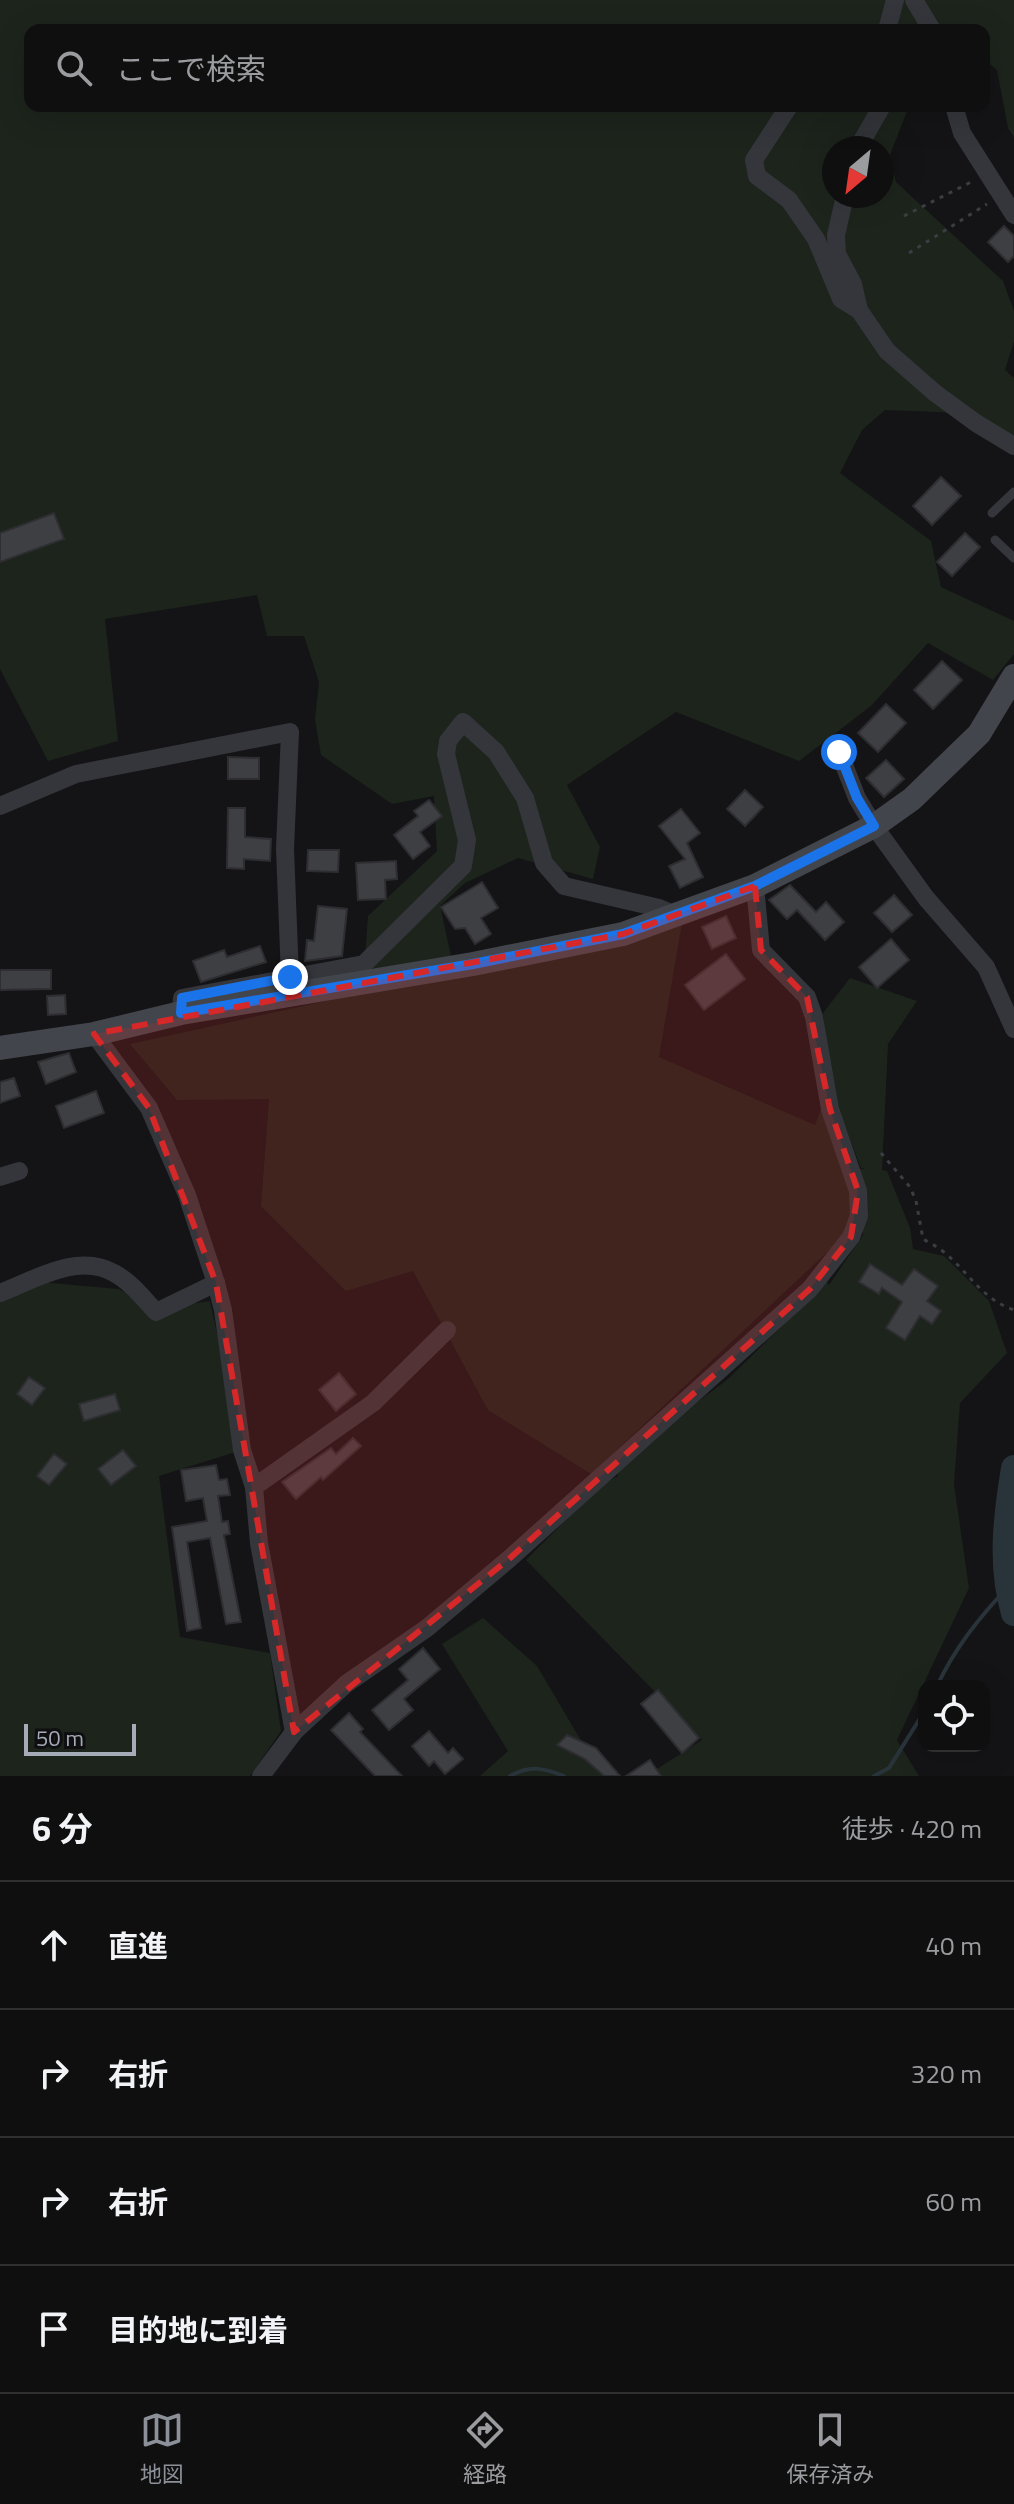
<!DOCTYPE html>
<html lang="ja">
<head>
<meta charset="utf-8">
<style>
  body { margin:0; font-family:"Titillium Web","Noto Sans JP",sans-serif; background:#181819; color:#f1f3f6 }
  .controls { position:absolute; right:24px; bottom:24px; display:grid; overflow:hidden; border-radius:16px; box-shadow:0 8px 32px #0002 }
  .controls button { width:72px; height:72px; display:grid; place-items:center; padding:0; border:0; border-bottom:2px solid #2f2f30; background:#0f0f10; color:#f1f3f6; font:40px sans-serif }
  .compass { position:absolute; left:822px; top:136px; width:72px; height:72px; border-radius:50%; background:#0f0f10; box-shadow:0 8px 32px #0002; rotate:209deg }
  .scale { position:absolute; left:24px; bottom:20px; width:112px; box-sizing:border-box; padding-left:8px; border:4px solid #a5acb7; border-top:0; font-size:22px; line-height:28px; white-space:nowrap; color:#a5acb7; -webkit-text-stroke:6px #0f0f11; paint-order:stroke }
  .stop { position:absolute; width:24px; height:24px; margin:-18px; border:6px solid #1a73e8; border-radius:50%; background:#fff }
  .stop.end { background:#1a73e8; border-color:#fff; box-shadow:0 2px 8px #0008 }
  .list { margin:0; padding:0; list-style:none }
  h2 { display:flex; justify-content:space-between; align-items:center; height:104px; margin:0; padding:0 32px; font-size:34px }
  h2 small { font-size:26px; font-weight:400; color:#9b9c9f }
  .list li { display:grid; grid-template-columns:52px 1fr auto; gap:24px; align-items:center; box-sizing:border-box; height:128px; padding:0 32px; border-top:2px solid #2f2f30 }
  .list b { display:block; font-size:30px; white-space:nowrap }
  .list em { font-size:26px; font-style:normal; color:#9b9c9f }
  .icon { flex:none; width:44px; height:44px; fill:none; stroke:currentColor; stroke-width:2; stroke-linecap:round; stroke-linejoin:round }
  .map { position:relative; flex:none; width:1014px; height:1776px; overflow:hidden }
  .search { position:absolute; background:#0f0f10; box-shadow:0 8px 32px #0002; left:24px; right:24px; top:24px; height:88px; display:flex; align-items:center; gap:20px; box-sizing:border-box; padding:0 28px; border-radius:16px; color:#9b9c9f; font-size:30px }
  .sheet { height:616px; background:#0f0f10 }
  nav { display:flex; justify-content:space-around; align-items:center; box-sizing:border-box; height:112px; border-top:2px solid #2f2f30; background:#0f0f10; font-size:22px; color:#9b9c9f }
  nav a { display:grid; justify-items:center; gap:4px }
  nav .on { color:#8c9099 }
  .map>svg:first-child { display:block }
  .green { fill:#1c241c; fill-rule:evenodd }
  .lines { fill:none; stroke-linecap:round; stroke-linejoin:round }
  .stream { stroke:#29343a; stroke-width:4 }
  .river { stroke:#29343a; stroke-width:26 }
  .building { fill:#3e3f43; stroke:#2e2e32; stroke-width:2 }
  .path { stroke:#3a3d42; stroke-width:3; stroke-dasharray:4 6; stroke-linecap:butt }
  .lane { stroke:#34363b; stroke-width:9 }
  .street { stroke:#34363b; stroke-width:18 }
  .secondary { stroke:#42454b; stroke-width:24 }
  .route { stroke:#1a73e8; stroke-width:10 }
  .marked { fill:#d62828; fill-opacity:0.2; stroke:#d62828; stroke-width:6; stroke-dasharray:16 10; stroke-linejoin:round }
</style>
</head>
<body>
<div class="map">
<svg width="1014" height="1776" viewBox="0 0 1014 1776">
  <rect width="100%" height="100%" fill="#141416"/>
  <!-- green -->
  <g class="green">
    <path d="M 0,0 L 1014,0 L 1014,137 L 1008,128 L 997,70 L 984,59 L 984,30 L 30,30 L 30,106 L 909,106 L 890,155 L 896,182 L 1003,281 L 1014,311 L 1014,341 L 1005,370 L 1014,378 L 1014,436 L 963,413 L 885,410 L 862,430 L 840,473 L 931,541 L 941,587 L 1014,621 L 1014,654 L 993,680 L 928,643 L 871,706 L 799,761 L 676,712 L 567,785 L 600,847 L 593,879 L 518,858 L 465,883 L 440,906 L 451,956 L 373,969 L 365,958 L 368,916 L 437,851 L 434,796 L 392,804 L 321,755 L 315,720 L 319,682 L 304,636 L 267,636 L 257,595 L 105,619 L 118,741 L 48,761 L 0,669 ZM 834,148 L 882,148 L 882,196 L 834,196 Z"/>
    <path d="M 682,923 L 659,1057 L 815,1125 L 827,1093 L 856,1225 L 591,1474 L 488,1410 L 413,1271 L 346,1291 L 261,1206 L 269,1099 L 177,1100 L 130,1044 Z"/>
    <path d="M 850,978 L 917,1001 L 888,1044 L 882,1170 L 887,1171 L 910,1228 L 913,1249 L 944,1256 L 989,1301 L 1007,1353 L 960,1403 L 954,1484 L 969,1588 L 897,1740 L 919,1776 L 646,1776 L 702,1740 L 526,1560 L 560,1526 L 573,1501 L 618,1476 L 618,1462 L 728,1379 L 827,1282 L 829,1285 L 863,1235 L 856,1169 L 865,1169 L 861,1168 L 832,1093 L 823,1013 Z"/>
    <path d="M 30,1281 L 118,1289 L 163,1308 L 210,1301 L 242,1450 L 159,1476 L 180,1637 L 270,1653 L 281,1731 L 250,1776 L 0,1776 L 0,1298 Z"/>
    <path d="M 483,1618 L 537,1666 L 602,1776 L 480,1776 L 508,1751 L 442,1644 Z"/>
  </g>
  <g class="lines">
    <!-- stream -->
    <g class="stream">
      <path d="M 937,1686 C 955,1648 978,1619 1007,1588"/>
      <path d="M 510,1776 C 530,1765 544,1768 564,1776"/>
      <path d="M 874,1776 L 889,1768 L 924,1712"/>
    </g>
    <!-- river -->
    <path class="river" d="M 1014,1468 C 1006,1517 1000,1565 1014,1613"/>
  </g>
  <!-- building -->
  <g class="building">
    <path d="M 1004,226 L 1014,236 L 1014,256 L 1008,262 L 988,242 Z"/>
    <path d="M 941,477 L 961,496 L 932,525 L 913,506 Z"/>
    <path d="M 54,513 L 64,539 L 0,562 L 0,533 Z"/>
    <path d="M 965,533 L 980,547 L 952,576 L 937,562 Z"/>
    <path d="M 942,661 L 962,680 L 933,709 L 914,690 Z"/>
    <path d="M 886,704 L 906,723 L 878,752 L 858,733 Z"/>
    <path d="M 228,757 L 259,758 L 259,779 L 228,779 Z"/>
    <path d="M 886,760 L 904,779 L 884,797 L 866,778 Z"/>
    <path d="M 745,790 L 763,807 L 745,826 L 727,809 Z"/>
    <path d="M 429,800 L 442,816 L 420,832 L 430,846 L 413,859 L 394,835 L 418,816 L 414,811 Z"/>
    <path d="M 228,808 L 245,808 L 245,837 L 271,839 L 270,861 L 244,859 L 244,869 L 227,868 Z"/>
    <path d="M 681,809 L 700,833 L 687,843 L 703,877 L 680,888 L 669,866 L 685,859 L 659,826 Z"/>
    <path d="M 308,850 L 339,850 L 338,872 L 307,871 Z"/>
    <path d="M 396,861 L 397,879 L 385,880 L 386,899 L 358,900 L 356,863 Z"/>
    <path d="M 482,882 L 498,908 L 481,918 L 491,934 L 475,944 L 465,928 L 455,929 L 441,907 Z"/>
    <path d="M 790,885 L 816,912 L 826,902 L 844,922 L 825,940 L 797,910 L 787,919 L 769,900 Z"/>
    <path d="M 894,895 L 912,915 L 892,932 L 874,913 Z"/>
    <path d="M 318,906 L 347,909 L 342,956 L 305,961 L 307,940 L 314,941 Z"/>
    <path d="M 726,916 L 736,938 L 712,949 L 702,927 Z"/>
    <path d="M 891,939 L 909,960 L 877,988 L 859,967 Z"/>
    <path d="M 260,946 L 266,962 L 201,982 L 193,961 L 224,950 L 227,957 Z"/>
    <path d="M 726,954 L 745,979 L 704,1010 L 685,985 Z"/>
    <path d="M 0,970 L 51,970 L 51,989 L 0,990 Z"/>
    <path d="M 65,995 L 66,1014 L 48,1015 L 47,996 Z"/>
    <path d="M 69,1053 L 76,1072 L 46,1084 L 38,1062 Z"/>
    <path d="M 14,1078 L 20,1096 L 0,1103 L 0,1082 Z"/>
    <path d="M 96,1091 L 104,1113 L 64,1128 L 56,1106 Z"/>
    <path d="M 870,1264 L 902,1285 L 914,1269 L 938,1286 L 927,1301 L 941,1311 L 932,1324 L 920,1316 L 905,1340 L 886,1328 L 902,1302 L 882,1288 L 879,1294 L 859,1282 Z"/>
    <path d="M 339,1373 L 356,1394 L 336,1411 L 319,1390 Z"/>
    <path d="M 29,1377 L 45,1388 L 32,1405 L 17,1394 Z"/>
    <path d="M 115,1394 L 120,1410 L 84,1421 L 79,1404 Z"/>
    <path d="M 353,1438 L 361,1446 L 323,1480 L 321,1477 L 296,1499 L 282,1482 L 331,1448 L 336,1454 Z"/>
    <path d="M 123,1450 L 136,1466 L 111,1485 L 98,1469 Z"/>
    <path d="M 54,1454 L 67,1464 L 49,1485 L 37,1476 Z"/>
    <path d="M 216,1465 L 219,1480 L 227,1479 L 230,1495 L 218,1496 L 222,1522 L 228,1521 L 230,1534 L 224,1535 L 241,1622 L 226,1624 L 210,1538 L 187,1542 L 201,1628 L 187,1631 L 172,1527 L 207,1521 L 203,1498 L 186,1501 L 181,1470 Z"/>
    <path d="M 423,1648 L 440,1669 L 404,1699 L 413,1710 L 389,1730 L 372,1710 L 408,1680 L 399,1669 Z"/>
    <path d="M 658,1690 L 699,1738 L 682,1753 L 641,1704 Z"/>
    <path d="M 349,1713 L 363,1729 L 360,1732 L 402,1776 L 375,1776 L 331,1730 Z"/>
    <path d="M 429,1731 L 448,1753 L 453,1748 L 463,1759 L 445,1774 L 434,1761 L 429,1766 L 412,1746 Z"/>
    <path d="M 567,1735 L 596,1748 L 620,1776 L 604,1776 L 585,1759 L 557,1745 Z"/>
    <path d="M 650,1760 L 661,1776 L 626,1776 Z"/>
  </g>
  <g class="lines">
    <!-- path -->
    <g class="path">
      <path d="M 904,216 L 973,181"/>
      <path d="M 909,253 L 987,204"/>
      <path d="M 881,1153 L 910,1187 L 916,1201 L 923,1239 C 930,1243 938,1247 945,1253 C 969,1273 982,1299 1014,1310"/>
    </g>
    <!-- lane -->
    <g class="lane">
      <path d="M 992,513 L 1014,492"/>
      <path d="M 995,540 L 1014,558"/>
    </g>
    <!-- street -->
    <g class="street">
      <path d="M 914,0 L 932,30"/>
      <path d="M 887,30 L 895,0"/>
      <path d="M 789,106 L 754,160 L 757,176 L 789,200 L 816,239 L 841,299 L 859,310 L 887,351 L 935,393 L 976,423 L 1014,446"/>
      <path d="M 954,106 L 962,133 L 1014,215"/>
      <path d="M 858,148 L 882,106"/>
      <path d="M 845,196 L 836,235 L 837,254 L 853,284 L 859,310"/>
      <path d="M 839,752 L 857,798 L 874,826 L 926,898 L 986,967 L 1014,1029"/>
      <path d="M 0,806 L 76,774 L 290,732 L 285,849 L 290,977"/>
      <path d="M 181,1013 L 182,998 L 364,964 L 463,866 L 467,840 L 446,754 L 448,741 L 463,722 L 496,752 L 525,798 L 544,863 L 564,886 L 659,908 L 675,915"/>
      <path d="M 94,1034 L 149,1108 L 187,1195 L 216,1283 L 223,1310 L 242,1450 L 254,1487 L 259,1543 L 294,1732"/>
      <path d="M 0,1177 L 19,1171"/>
      <path d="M 0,1293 C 34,1280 78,1252 114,1273 C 131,1282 143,1298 156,1312 L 216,1283"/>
      <path d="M 254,1487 L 373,1403 L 447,1330"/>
      <path d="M 261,1776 L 294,1732 L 346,1684 L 427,1628 L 509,1559 L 810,1289 L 851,1237 L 859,1216 L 858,1191 L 830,1109 L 814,1017 L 807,997 L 761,950 L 755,886"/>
    </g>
    <!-- secondary -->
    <path class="secondary" d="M 0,1048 L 94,1034 L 181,1013 L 473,964 L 623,934 L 675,915 L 755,886 L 874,826 L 912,799 L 979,734 L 1014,676"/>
  </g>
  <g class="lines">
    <!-- route -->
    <path class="route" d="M 290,977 L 182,998 L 181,1013 L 473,964 L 623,934 L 755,886 L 874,826 L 857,798 L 839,752"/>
  </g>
  <!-- marked area -->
  <path class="marked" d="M 755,886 L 761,950 L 807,997 L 830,1109 L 858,1191 L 851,1237 L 810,1289 L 509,1559 L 294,1732 L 216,1283 L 149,1108 L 94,1034 L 623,934 Z"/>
</svg>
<div class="controls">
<button><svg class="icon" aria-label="locate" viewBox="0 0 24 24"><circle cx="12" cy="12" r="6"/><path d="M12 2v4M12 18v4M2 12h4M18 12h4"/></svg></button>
</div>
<svg class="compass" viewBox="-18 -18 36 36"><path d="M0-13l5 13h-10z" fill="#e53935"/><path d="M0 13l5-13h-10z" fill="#9b9c9f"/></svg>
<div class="scale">50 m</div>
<div class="stop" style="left:839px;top:752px"></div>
<div class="stop end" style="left:290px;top:977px"></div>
<div class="search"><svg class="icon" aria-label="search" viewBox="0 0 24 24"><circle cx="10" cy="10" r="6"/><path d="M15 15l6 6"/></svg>ここで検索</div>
</div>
<section class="sheet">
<h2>6 分<small>徒歩 · 420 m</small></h2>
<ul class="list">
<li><svg class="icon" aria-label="ahead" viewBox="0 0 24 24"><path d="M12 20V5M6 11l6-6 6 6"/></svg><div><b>直進</b></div><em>40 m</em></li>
<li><svg class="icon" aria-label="right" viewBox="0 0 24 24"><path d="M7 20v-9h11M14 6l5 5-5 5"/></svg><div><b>右折</b></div><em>320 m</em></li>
<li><svg class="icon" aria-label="right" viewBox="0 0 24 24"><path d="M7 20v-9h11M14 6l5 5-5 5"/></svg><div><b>右折</b></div><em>60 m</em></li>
<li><svg class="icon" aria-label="arrive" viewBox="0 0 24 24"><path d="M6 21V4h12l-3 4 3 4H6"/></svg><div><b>目的地に到着</b></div></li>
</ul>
</section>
<nav>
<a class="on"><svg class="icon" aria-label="map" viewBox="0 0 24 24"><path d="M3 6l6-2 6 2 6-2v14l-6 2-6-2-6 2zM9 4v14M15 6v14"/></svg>地図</a>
<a><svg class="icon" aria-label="directions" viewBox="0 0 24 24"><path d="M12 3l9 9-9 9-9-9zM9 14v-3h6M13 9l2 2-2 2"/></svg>経路</a>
<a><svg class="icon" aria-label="saved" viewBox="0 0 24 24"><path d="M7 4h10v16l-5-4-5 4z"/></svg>保存済み</a>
</nav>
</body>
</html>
